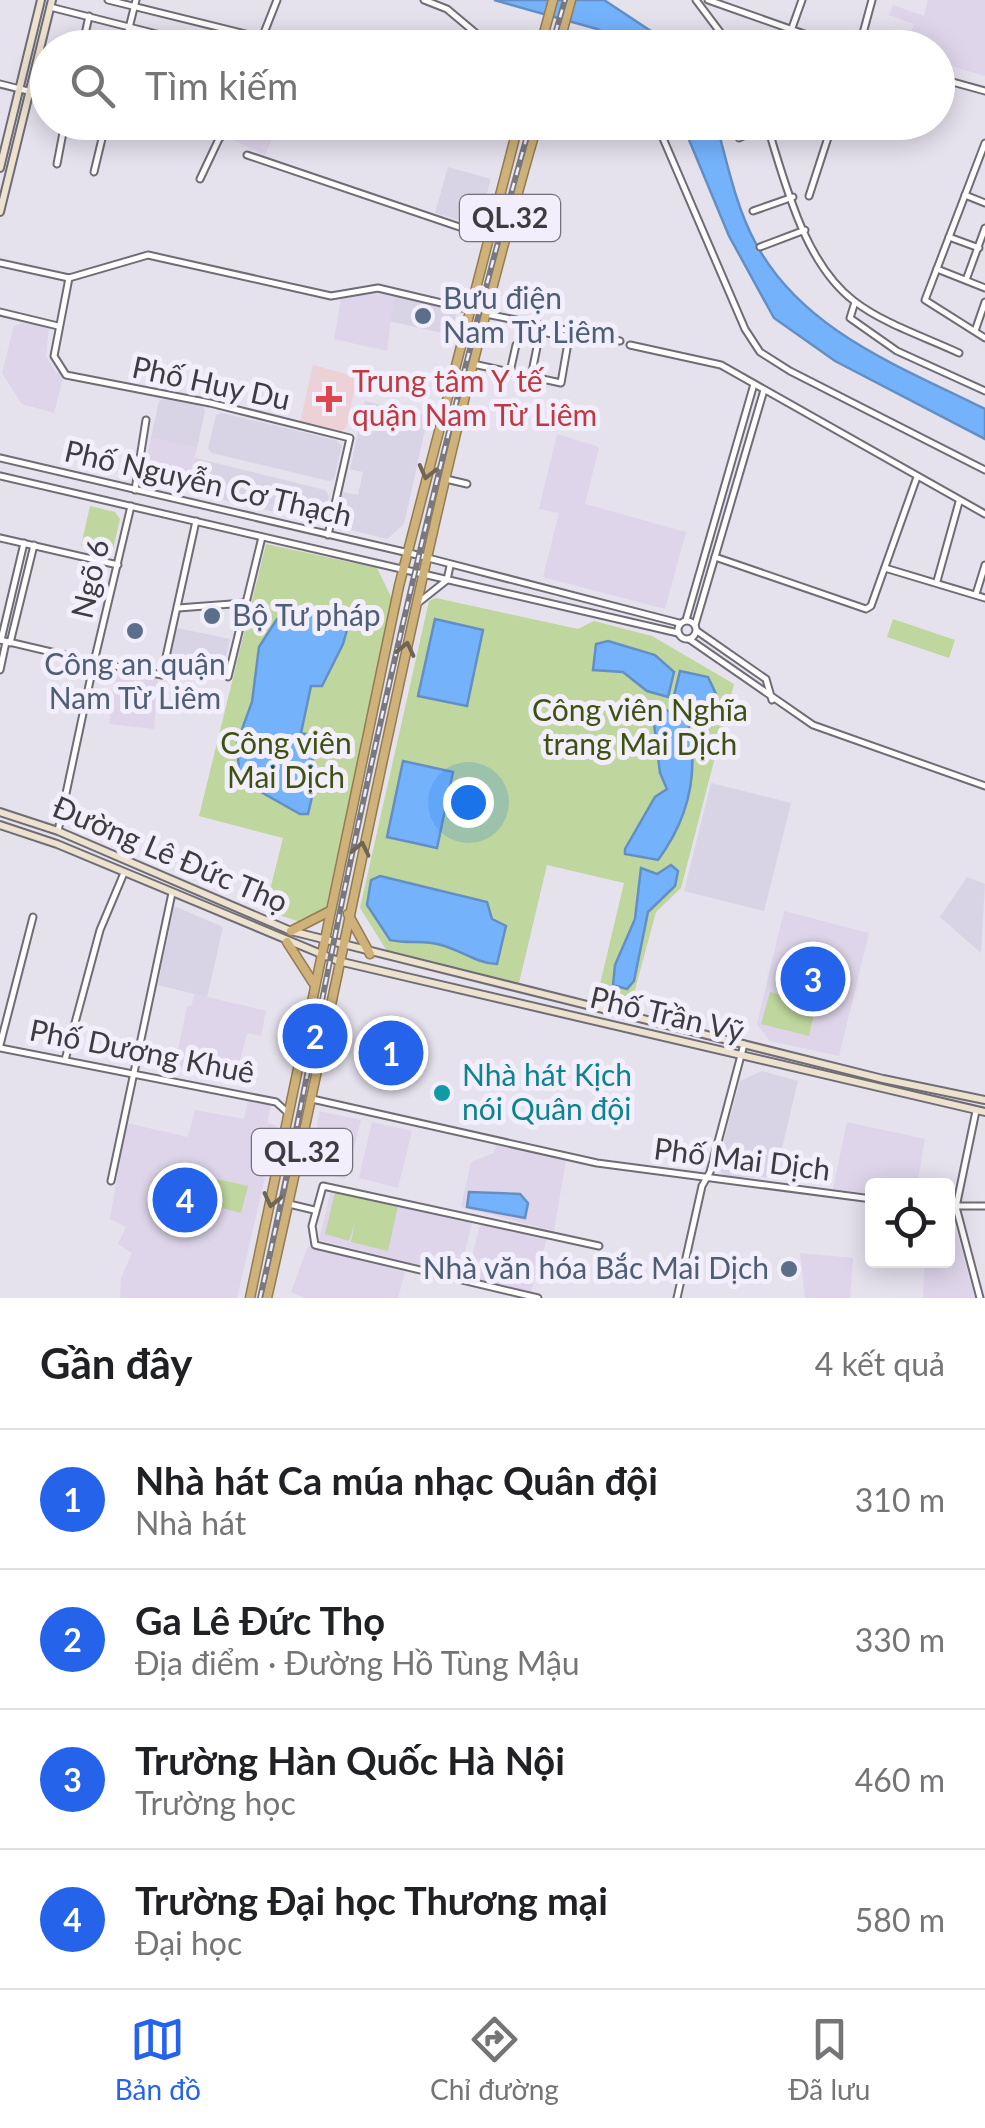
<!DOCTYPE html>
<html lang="vi">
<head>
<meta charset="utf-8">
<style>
  body { margin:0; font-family:Lato,sans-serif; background:#f6f6f6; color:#202124 }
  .controls { position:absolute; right:30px; bottom:30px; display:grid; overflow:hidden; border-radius:10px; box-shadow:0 5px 25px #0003 }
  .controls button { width:90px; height:90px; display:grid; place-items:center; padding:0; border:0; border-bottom:2px solid #e0e0e0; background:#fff; color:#202124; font:50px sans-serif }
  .you { position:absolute; left:468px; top:802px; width:35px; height:35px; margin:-25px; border:8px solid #fff; border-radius:50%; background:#1a73e8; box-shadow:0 0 0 15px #1a73e833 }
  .badge { display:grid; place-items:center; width:65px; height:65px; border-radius:50%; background:#2563eb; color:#fff; font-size:32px; font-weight:700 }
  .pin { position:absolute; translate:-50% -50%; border:5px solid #fff; box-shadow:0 2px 10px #0006 }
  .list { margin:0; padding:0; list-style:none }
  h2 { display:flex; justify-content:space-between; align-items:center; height:130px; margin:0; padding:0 40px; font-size:42px }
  h2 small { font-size:32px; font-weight:400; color:#757577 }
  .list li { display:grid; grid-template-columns:65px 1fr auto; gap:30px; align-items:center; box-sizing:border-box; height:140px; padding:0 40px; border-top:2px solid #e0e0e0 }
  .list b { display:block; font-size:38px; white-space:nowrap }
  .list p { margin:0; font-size:32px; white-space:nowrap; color:#757577 }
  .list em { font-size:32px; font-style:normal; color:#757577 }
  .icon { flex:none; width:55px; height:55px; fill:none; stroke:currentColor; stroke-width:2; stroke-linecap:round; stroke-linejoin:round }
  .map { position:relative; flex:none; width:985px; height:1298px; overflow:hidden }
  .search { position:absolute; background:#fff; box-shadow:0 5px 25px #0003; left:30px; right:30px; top:30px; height:110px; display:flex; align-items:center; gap:25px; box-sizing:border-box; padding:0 35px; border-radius:55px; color:#757577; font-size:38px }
  .sheet { height:690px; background:#fff }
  nav { display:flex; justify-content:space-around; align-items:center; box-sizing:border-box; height:140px; border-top:2px solid #e0e0e0; background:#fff; font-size:28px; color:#757577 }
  nav a { display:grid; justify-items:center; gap:5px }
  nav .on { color:#2563eb }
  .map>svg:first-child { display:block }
  .built { fill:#d9d3e6 }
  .education { fill:#ded5ea }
  .medical { fill:#ecd2d6 }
  .green { fill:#bfd69e }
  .water { fill:#74b3fc; stroke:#648fc4; stroke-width:2.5 }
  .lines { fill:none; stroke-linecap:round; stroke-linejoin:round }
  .minor-casing { stroke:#6f6c76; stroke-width:9 }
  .tertiary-casing { stroke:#6f6c76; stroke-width:9 }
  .secondary-casing { stroke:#6f6c76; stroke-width:10 }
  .trunk-casing { stroke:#937c50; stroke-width:11 }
  .minor { stroke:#fff; stroke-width:5 }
  .tertiary { stroke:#fff; stroke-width:5 }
  .secondary { stroke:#ede2cd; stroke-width:6 }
  .trunk { stroke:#ceb27a; stroke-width:8 }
  .rail-casing { stroke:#7a787f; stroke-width:6 }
  .rail { stroke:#f2eefb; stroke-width:2.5; stroke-dasharray:8; stroke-linecap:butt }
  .oneway { stroke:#706554 }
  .service-dot { fill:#5c6f8a; stroke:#f2eefb; stroke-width:4 }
  .health-dot { fill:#e0444e; stroke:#f2eefb; stroke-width:4 }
  .culture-dot { fill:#0f9aa8; stroke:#f2eefb; stroke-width:4 }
  .labels { text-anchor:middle; stroke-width:10; stroke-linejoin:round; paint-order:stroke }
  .shield { fill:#f2eefb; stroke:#737178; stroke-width:2.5 }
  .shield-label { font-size:28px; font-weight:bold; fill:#3d3c40 }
  .service-label { font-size:30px; fill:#4e5e75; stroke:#f2eefb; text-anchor:start }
  .health-label { font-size:30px; fill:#be3a42; stroke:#f2eefb; text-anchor:start }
  .street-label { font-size:30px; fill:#3d3c40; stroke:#f2eefb }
  .park-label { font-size:30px; fill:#3d5210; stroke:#f2eefb }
  .culture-label { font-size:30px; fill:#0d838f; stroke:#f2eefb; text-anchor:start }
</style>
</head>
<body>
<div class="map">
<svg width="985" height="1298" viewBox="0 0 985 1298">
  <rect width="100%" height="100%" fill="#e5e1ed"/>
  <!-- built -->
  <g class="built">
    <path d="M 448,167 L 491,179 L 480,218 L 471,215 L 468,223 L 435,213 Z"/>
    <path d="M 394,296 L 457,311 L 451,335 L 389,321 Z"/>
    <path d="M 164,399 L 202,406 L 205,411 L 197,448 L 151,438 L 159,401 Z"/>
    <path d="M 365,401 L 428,416 L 404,524 L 387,539 L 343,528 L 337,521 L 343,492 L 358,495 L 363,472 L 350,469 Z"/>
    <path d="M 222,413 L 336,440 L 342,446 L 334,479 L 329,481 L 212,453 L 208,449 L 216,415 Z"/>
    <path d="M 195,458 L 325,490 L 329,496 L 323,520 L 318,522 L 185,491 Z"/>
    <path d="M 177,628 L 230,639 L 223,669 L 170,657 Z"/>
    <path d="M 711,783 L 791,803 L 764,911 L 684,891 Z"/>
    <path d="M 967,877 L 985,884 L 981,953 L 940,917 Z"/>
    <path d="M 174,906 L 223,927 L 207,997 L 158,985 Z"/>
    <path d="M 762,1071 L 798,1081 L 775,1177 L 725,1177 L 717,1167 L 740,1081 Z"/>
  </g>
  <!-- education -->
  <g class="education">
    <path d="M 928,0 L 985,0 L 985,76 L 938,62 L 938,48 L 905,47 L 914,24 L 889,15 L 893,5 L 924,16 Z"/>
    <path d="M 231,123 L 231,122 L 279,123 L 265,155 L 231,139 L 227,132 Z"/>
    <path d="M 377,292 L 394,296 L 387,351 L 334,339 L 341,298 Z"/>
    <path d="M 22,323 L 49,327 L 46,356 L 56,372 L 64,374 L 54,413 L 22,404 L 2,373 L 14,326 Z"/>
    <path d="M 557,434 L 599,447 L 585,504 L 686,532 L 665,609 L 543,577 L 559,513 L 539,509 Z"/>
    <path d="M 151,438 L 197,448 L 185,491 L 146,482 L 143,476 Z"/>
    <path d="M 115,672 L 158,679 L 154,729 L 109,724 Z"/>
    <path d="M 784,911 L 869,933 L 839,1056 L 770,1041 L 757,1024 Z"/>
    <path d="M 195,994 L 266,1011 L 261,1036 L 247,1033 L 235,1082 L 174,1069 L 187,1006 L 191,1006 Z"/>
    <path d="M 248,1100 L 271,1105 L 267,1123 L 277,1126 L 237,1298 L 120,1298 L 121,1278 L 132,1253 L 118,1244 L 126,1227 L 110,1219 L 126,1123 L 188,1137 L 195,1110 L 244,1119 Z"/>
    <path d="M 319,1111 L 361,1120 L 346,1179 L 311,1171 Z"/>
    <path d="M 372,1122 L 412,1131 L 398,1188 L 359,1178 Z"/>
    <path d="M 847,1122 L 925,1139 L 917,1185 L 872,1186 L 872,1194 L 833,1189 Z"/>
    <path d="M 496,1145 L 566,1160 L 554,1231 L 461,1207 L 471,1162 L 494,1153 Z"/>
    <path d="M 332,1186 L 473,1219 L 459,1275 L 319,1240 Z"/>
    <path d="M 948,1211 L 952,1215 L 975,1298 L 923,1298 L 925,1261 L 948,1260 Z"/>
    <path d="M 481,1221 L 547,1238 L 531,1292 L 467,1277 Z"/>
    <path d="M 308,1246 L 405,1272 L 398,1298 L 305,1298 L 291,1292 Z"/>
    <path d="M 800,1253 L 853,1258 L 850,1298 L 805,1298 Z"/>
  </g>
  <!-- medical -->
  <path class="medical" d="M 313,365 L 357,377 L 346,428 L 340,432 L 300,422 Z"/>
  <!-- green -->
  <g class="green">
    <path d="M 90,506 L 115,512 L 120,519 L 112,554 L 81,546 Z"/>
    <path d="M 266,544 L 377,568 L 393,601 L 325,912 L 300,922 L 265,910 L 283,838 L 199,816 Z"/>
    <path d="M 436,598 L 578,629 L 594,621 L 652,636 L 734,684 L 681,888 L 656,912 L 630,1008 L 596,1001 L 624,883 L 547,865 L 519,983 L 387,951 L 360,908 L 429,601 Z"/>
    <path d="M 893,619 L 955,640 L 949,658 L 887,637 Z"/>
    <path d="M 796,985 L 819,991 L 809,1036 L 761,1024 L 770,992 L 792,998 Z"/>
    <path d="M 207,1177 L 248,1186 L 241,1213 L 201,1203 Z"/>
    <path d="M 335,1192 L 398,1206 L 388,1251 L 351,1242 L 355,1222 L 349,1241 L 325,1234 Z"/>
  </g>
  <!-- water -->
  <g class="water">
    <path d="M 494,0 L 604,0 L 675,47 L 628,47 L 597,29 Z"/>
    <path d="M 682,123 L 716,123 C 727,161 735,204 754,240 C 800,330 899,366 985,409 L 985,439 L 835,361 L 774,318 L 729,236 Z"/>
    <path d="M 353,609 L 343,644 L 322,686 L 311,686 L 301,733 L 311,735 L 314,788 L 308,814 L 300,814 L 254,788 L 239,771 L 237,743 L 252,702 L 259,647 L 277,619 L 301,612 Z"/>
    <path d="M 435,619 L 483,630 L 467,706 L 418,696 Z"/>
    <path d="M 608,641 L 655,655 L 674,672 L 668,697 L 647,691 L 623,672 L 593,670 L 596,644 Z"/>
    <path d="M 680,671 L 708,677 L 717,696 L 715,713 L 704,716 L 692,700 L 673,700 Z"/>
    <path d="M 666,710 L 687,719 C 700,771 689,818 658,860 L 625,854 L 625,849 L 655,797 L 667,789 L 660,773 L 653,715 Z"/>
    <path d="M 403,761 L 453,772 L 437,848 L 387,837 Z"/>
    <path d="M 671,865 L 678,871 L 675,886 L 648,912 L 634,981 L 627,989 L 613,985 L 615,965 L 635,919 L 641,868 L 657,874 Z"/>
    <path d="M 380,876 L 487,902 L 492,919 L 506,926 L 497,964 C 475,963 461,950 441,945 C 424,940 408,944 390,940 L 367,905 L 371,880 Z"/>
    <path d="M 469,1192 L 520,1194 L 528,1203 L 525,1218 L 467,1207 Z"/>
  </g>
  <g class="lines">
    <!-- minor casing -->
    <g class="minor-casing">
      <g id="minor">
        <path d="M 108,0 L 262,38"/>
        <path d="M 696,0 L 732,48"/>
        <path d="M 50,7 L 212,48"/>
        <path d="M 792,28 L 802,0"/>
        <path d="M 82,48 L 89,16"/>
        <path d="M 124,48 L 136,0"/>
        <path d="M 258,48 L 277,0"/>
        <path d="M 859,48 L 872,0"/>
        <path d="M 0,84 L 48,96"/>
        <path d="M 162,122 L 221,137"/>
        <path d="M 733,122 L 739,138 L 766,125"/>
        <path d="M 766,122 C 785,181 803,262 854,301 C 884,324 925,337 959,353"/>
        <path d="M 985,143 L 925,300 L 985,338"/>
        <path d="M 247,155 L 486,236"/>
        <path d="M 57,164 L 65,122"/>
        <path d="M 94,172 L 106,122"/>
        <path d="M 200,179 L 227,122"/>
        <path d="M 965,195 L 985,203"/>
        <path d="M 809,196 L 833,122"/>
        <path d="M 753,211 L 793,197"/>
        <path d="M 949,237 L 979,248"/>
        <path d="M 760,247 L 805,230"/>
        <path d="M 0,263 L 69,278 L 148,255 L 331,296 L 378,288 L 467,309"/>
        <path d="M 937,269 L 985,288"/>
        <path d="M 69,278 L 54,356 L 66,375 L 210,403 L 350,438 L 328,535"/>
        <path d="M 966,280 L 985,228"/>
        <path d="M 855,302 L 850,318 L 897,351 L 985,391"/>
        <path d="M 0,312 L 58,326"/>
        <path d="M 486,314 L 620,341"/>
        <path d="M 535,331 L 583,339 L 588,335"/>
        <path d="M 975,331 L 985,302"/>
        <path d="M 630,345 L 721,365 L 985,514"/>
        <path d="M 473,364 L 561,383 L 569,337"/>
        <path d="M 510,372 L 516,345"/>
        <path d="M 531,377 L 540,332"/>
        <path d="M 446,479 L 467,484"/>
        <path d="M 135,490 L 146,420"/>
        <path d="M 131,506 L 94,662 L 162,675 L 196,521"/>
        <path d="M 0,538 L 118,565"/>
        <path d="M 715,557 L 866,609 L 871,606 L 917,477"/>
        <path d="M 428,558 L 679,623"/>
        <path d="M 885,568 L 985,598"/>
        <path d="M 423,574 L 678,633"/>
        <path d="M 937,581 L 959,502"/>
        <path d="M 976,594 L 985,565"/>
        <path d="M 418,603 L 447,580 L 450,566"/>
        <path d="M 178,608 L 245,603"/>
        <path d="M 686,620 L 754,384"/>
        <circle cx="687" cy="630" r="9"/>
        <path d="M 695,625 L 764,390"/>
        <path d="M 697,631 L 766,679 L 772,700"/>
        <path d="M 689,639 L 813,725 L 985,786"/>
        <path d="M 0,640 L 94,662 L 58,831"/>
        <path d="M 1,640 L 24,543"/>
        <path d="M 10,643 L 34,545"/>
        <path d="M 0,670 L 6,642"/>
        <path d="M 228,677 L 262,537"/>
        <path d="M 0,1045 L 33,917"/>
        <path d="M 65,1060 L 100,930 L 124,873"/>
        <path d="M 312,1099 L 597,1163 L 872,1199"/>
        <path d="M 976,1111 L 956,1207 L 980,1298"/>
        <path d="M 111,1181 L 172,893"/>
        <path d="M 289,1204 L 314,1210"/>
        <path d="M 948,1206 L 985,1206"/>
        <path d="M 538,1298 L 315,1245 L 312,1226 L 323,1186 L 599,1246"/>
      </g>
    </g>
    <!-- tertiary casing -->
    <g class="tertiary-casing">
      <g id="tertiary">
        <path d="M 424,0 L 447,9 L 478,35 L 521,48"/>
        <path d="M 708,0 L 844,48"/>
        <path d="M 938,78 L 985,91"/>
        <path d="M 656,122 L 745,329 L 760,352 L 790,371 L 985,470"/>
        <path d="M 0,458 L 426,557"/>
        <path d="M 0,476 L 423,574"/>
        <path d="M 0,1048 L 276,1102 L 287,1112"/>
        <path d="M 677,1298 L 702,1186 L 710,1172 L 744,1044"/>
      </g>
    </g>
    <!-- secondary casing -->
    <g class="secondary-casing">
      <g id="secondary">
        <path d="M 0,168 L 41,0"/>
        <path d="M 0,212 L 52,0"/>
        <path d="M 0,812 L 58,831 L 291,931 L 883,1079 L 985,1100"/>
        <path d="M 0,825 L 57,844 L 338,961 L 985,1112"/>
      </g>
    </g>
    <!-- trunk casing -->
    <g class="trunk-casing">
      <g id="trunk">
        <path d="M 540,48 L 553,0"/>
        <path d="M 558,48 L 571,0"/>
        <path d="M 348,914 L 370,954"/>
        <path d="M 291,931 L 330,911"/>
        <path d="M 287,942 L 314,984"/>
        <path d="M 250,1298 L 399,586 L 519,122"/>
        <path d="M 267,1298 C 357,906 425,509 538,122"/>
      </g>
    </g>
    <!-- minor -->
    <use href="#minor" class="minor"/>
    <!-- tertiary -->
    <use href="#tertiary" class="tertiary"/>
    <!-- secondary -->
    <use href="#secondary" class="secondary"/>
    <!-- trunk -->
    <use href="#trunk" class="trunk"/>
    <!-- rail casing -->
    <g class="rail-casing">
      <g id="rail">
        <path d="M 551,48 L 565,0"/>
        <path d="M 260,1298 C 291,1164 315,1031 343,897 C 397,637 459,378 531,122"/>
      </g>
    </g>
    <!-- rail -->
    <use href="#rail" class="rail"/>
  </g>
  <!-- one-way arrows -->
  <defs><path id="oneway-chevron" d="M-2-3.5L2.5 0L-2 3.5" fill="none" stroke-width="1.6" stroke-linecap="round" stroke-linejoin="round" transform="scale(2.5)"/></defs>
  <g class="oneway">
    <use href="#oneway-chevron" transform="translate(427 472) rotate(104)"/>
    <use href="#oneway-chevron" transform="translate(406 649) rotate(-77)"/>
    <use href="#oneway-chevron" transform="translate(361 849) rotate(-78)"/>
    <use href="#oneway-chevron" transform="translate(272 1200) rotate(103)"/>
  </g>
  <!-- markers -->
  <g class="service-dot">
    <circle cx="423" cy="316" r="10"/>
    <circle cx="212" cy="616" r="10"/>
    <circle cx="135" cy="631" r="10"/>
    <circle cx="789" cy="1269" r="10"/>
  </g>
  <path class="health-dot" d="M324 384h10v10h10v10h-10v10h-10v-10h-10v-10h10z"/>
  <circle class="culture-dot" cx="442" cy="1093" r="10"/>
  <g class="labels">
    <!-- shield labels -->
    <g class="shield">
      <rect x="460" y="195" width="100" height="46" rx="8"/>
      <rect x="252" y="1129" width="100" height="46" rx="8"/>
    </g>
    <g class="shield-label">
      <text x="510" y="228">QL.32</text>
      <text x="302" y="1162">QL.32</text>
    </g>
    <!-- service labels -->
    <g class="service-label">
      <text x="443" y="309">Bưu điện<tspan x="443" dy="34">Nam Từ Liêm</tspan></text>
      <text x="232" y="626">Bộ Tư pháp</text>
      <text x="135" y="675" text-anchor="middle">Công an quận<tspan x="135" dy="34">Nam Từ Liêm</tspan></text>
      <text x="769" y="1279" text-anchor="end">Nhà văn hóa Bắc Mai Dịch</text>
    </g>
    <!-- health labels -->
    <g class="health-label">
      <text x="352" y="392">Trung tâm Y tế<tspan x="352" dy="34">quận Nam Từ Liêm</tspan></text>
    </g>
    <!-- street labels -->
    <g class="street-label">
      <text transform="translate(211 384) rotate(12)" y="10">Phố Huy Du</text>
      <text transform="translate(208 484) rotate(13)" y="10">Phố Nguyễn Cơ Thạch</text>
      <text transform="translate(91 579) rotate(-77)" y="10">Ngõ 6</text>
      <text transform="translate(170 855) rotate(23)" y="10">Đường Lê Đức Thọ</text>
      <text transform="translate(667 1015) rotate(13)" y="10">Phố Trần Vỹ</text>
      <text transform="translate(142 1052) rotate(11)" y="10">Phố Dương Khuê</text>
      <text transform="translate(742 1160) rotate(7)" y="10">Phố Mai Dịch</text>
    </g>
    <!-- park labels -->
    <g class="park-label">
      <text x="640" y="721">Công viên Nghĩa<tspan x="640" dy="34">trang Mai Dịch</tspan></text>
      <text x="286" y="754">Công viên<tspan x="286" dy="34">Mai Dịch</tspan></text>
    </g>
    <!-- culture labels -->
    <g class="culture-label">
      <text x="462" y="1086">Nhà hát Kịch<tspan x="462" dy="34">nói Quân đội</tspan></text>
    </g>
  </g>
</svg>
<div class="controls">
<button><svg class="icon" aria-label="locate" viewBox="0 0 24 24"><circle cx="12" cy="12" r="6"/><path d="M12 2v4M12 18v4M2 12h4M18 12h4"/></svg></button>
</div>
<div class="you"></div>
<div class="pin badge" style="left:391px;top:1053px">1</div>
<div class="pin badge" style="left:315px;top:1036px">2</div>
<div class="pin badge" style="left:813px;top:979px">3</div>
<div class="pin badge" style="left:185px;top:1200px">4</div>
<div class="search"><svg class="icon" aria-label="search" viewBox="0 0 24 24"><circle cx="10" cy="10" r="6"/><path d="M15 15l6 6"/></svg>Tìm kiếm</div>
</div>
<section class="sheet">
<h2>Gần đây<small>4 kết quả</small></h2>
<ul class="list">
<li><span class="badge">1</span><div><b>Nhà hát Ca múa nhạc Quân đội</b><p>Nhà hát</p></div><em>310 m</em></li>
<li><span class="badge">2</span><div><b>Ga Lê Đức Thọ</b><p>Địa điểm · Đường Hồ Tùng Mậu</p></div><em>330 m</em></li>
<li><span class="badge">3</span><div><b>Trường Hàn Quốc Hà Nội</b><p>Trường học</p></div><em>460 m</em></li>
<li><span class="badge">4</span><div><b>Trường Đại học Thương mại</b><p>Đại học</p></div><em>580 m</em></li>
</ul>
</section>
<nav>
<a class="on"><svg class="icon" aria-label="map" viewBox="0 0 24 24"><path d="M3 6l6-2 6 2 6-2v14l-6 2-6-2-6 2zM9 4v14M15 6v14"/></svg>Bản đồ</a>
<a><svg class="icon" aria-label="directions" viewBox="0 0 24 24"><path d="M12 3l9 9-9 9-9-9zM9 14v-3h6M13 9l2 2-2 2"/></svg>Chỉ đường</a>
<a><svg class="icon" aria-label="saved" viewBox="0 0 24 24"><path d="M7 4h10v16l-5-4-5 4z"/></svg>Đã lưu</a>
</nav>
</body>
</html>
